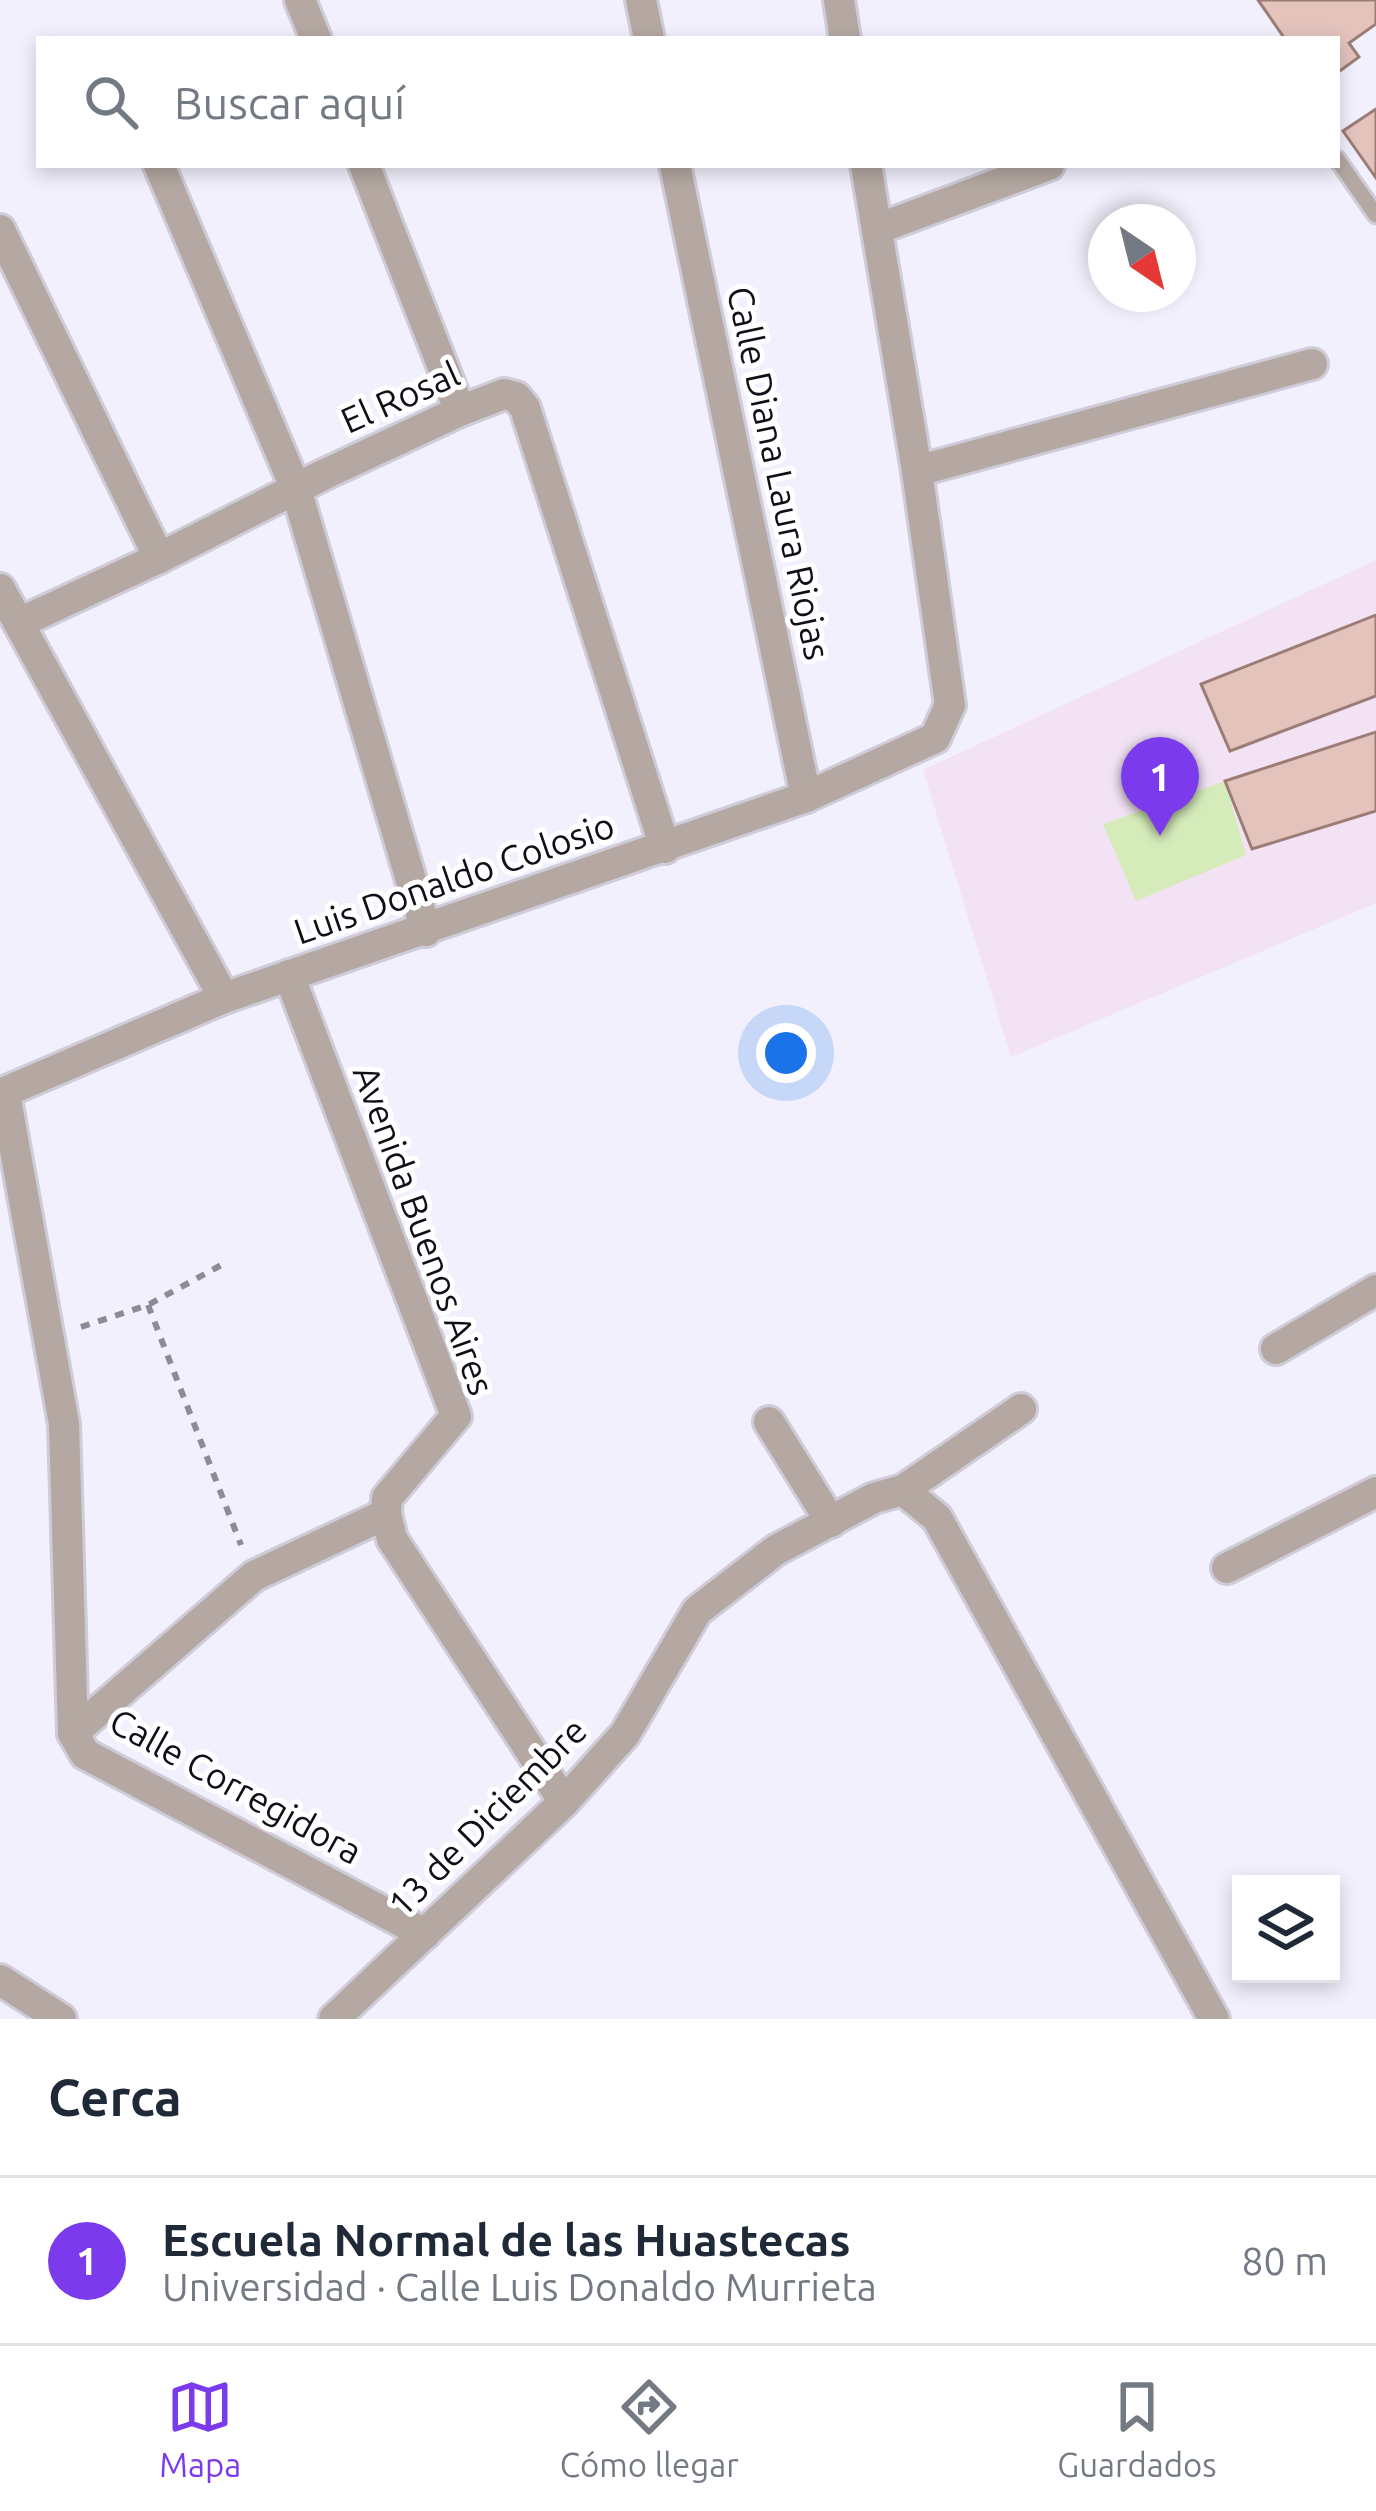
<!DOCTYPE html>
<html lang="es">
<head>
<meta charset="utf-8">
<style>
  body { margin:0; font-family:Ubuntu,sans-serif; background:#f6f6f7; color:#1f2937 }
  .controls { position:absolute; right:36px; bottom:36px; display:grid; overflow:hidden; border-radius:0px; box-shadow:0 6px 18px #0003 }
  .controls button { width:108px; height:108px; display:grid; place-items:center; padding:0; border:0; border-bottom:3px solid #e0e1e3; background:#fff; color:#1f2937; font:60px sans-serif }
  .compass { position:absolute; left:1088px; top:204px; width:108px; height:108px; border-radius:50%; background:#fff; box-shadow:0 6px 18px #0003; rotate:145deg }
  .you { position:absolute; left:786px; top:1053px; width:42px; height:42px; margin:-30px; border:9px solid #fff; border-radius:50%; background:#1a73e8; box-shadow:0 0 0 18px #1a73e833 }
  .badge { display:grid; place-items:center; width:78px; height:78px; border-radius:50%; background:#7c3aed; color:#fff; font-size:39px; font-weight:700 }
  .pin { position:absolute; translate:-50% -99px; filter:drop-shadow(0 3px 6px #0008) }
  .pin::after { content:''; position:absolute; top:63px; width:42px; height:36px; background:inherit; clip-path:polygon(0 0,100% 0,50% 100%) }
  .list { margin:0; padding:0; list-style:none }
  h2 { display:flex; justify-content:space-between; align-items:center; height:156px; margin:0; padding:0 48px; font-size:51px }
  h2 small { font-size:39px; font-weight:400; color:#747a83 }
  .list li { display:grid; grid-template-columns:78px 1fr auto; gap:36px; align-items:center; box-sizing:border-box; height:168px; padding:0 48px; border-top:3px solid #e0e1e3 }
  .list b { display:block; font-size:45px; white-space:nowrap }
  .list p { margin:0; font-size:39px; white-space:nowrap; color:#747a83 }
  .list em { font-size:39px; font-style:normal; color:#747a83 }
  .icon { flex:none; width:66px; height:66px; fill:none; stroke:currentColor; stroke-width:2; stroke-linecap:round; stroke-linejoin:round }
  .map { position:relative; flex:none; width:1376px; height:2019px; overflow:hidden }
  .search { position:absolute; background:#fff; box-shadow:0 6px 18px #0003; left:36px; right:36px; top:36px; height:132px; display:flex; align-items:center; gap:30px; box-sizing:border-box; padding:0 42px; border-radius:0px; color:#747a83; font-size:45px }
  .sheet { height:324px; background:#fff }
  nav { display:flex; justify-content:space-around; align-items:center; box-sizing:border-box; height:168px; border-top:3px solid #e0e1e3; background:#fff; font-size:33px; color:#747a83 }
  nav a { display:grid; justify-items:center; gap:6px }
  nav .on { color:#7c3aed }
  .map>svg:first-child { display:block }
  .education { fill:#f2e2f4 }
  .green { fill:#d5ecba }
  .building { fill:#e4c3bd; stroke:#9b7d76; stroke-width:3 }
  .lines { fill:none; stroke-linecap:round; stroke-linejoin:round }
  .service-casing { stroke:#ceccd8; stroke-width:21 }
  .minor-casing { stroke:#ceccd8; stroke-width:36 }
  .path { stroke:#8d8b96; stroke-width:6; stroke-dasharray:9 9; stroke-linecap:butt }
  .service { stroke:#b5a8a2; stroke-width:15 }
  .minor { stroke:#b5a8a2; stroke-width:30 }
  .labels { text-anchor:middle; stroke-width:10; stroke-linejoin:round; paint-order:stroke }
  .street-label { font-size:36px; fill:#100f18; stroke:#fff }
</style>
</head>
<body>
<div class="map">
<svg width="1376" height="2019" viewBox="0 0 1376 2019">
  <rect width="100%" height="100%" fill="#f2f0fc"/>
  <!-- education -->
  <path class="education" d="M 1376,560 L 1376,903 L 1011,1057 L 923,770 Z"/>
  <!-- green -->
  <path class="green" d="M 1225,781 L 1246,855 L 1136,901 L 1103,824 Z"/>
  <!-- building -->
  <g class="building">
    <path d="M 1258,0 L 1376,0 L 1376,24 L 1349,43 L 1359,57 L 1337,73 L 1337,39 L 1285,39 Z"/>
    <path d="M 1376,109 L 1376,178 L 1343,131 Z"/>
    <path d="M 1376,615 L 1376,696 L 1230,751 L 1201,684 Z"/>
    <path d="M 1376,732 L 1376,811 L 1252,849 L 1225,781 Z"/>
  </g>
  <g class="lines">
    <!-- service casing -->
    <g class="service-casing">
      <path id="service" d="M 1337,159 L 1376,215"/>
    </g>
    <!-- minor casing -->
    <g class="minor-casing">
      <g id="minor">
        <path d="M 300,0 L 316,39"/>
        <path d="M 641,0 L 649,39"/>
        <path d="M 839,0 L 845,39"/>
        <path d="M 159,165 L 296,489 L 426,931"/>
        <path d="M 364,165 L 460,411"/>
        <path d="M 675,165 L 806,797"/>
        <path d="M 877,229 L 1049,165"/>
        <path d="M 0,230 L 159,558"/>
        <path d="M 917,471 L 1312,364"/>
        <path d="M 0,589 L 224,998"/>
        <path d="M 19,623 L 159,558 L 325,474 L 460,411 L 504,394 L 516,397 L 525,408 L 665,848"/>
        <path d="M 289,975 L 456,1416 L 387,1498 L 386,1514 L 392,1539 L 564,1802"/>
        <path d="M 0,1094 L 224,998 L 806,797 L 935,738 L 950,705 L 917,471 L 866,165"/>
        <path d="M 5,1094 L 64,1424 L 73,1733 L 85,1754 L 425,1934"/>
        <path d="M 1276,1349 L 1376,1290"/>
        <path d="M 769,1422 L 831,1522"/>
        <path d="M 903,1490 L 937,1518 L 1214,2019"/>
        <path d="M 1227,1568 L 1376,1492"/>
        <path d="M 73,1733 L 254,1576 L 386,1514"/>
        <path d="M 0,1980 L 61,2019"/>
        <path d="M 334,2019 L 564,1802 L 625,1734 L 697,1611 L 776,1550 L 874,1498 L 903,1490 L 1021,1409"/>
      </g>
    </g>
    <!-- path -->
    <g class="path">
      <path d="M 148,1305 L 241,1545"/>
      <path d="M 81,1327 L 148,1305 L 225,1263"/>
    </g>
    <!-- service -->
    <use href="#service" class="service"/>
    <!-- minor -->
    <use href="#minor" class="minor"/>
  </g>
  <g class="labels">
    <!-- street labels -->
    <g class="street-label">
      <text transform="translate(400 397) rotate(-24)" y="13">El Rosal</text>
      <text transform="translate(779 473) rotate(78)" y="13">Calle Diana Laura Riojas</text>
      <text transform="translate(454 878) rotate(-19)" y="13">Luis Donaldo Colosio</text>
      <text transform="translate(424 1230) rotate(70)" y="13">Avenida Buenos Aires</text>
      <text transform="translate(236 1786) rotate(29)" y="13">Calle Corregidora</text>
      <text transform="translate(487 1817) rotate(-45)" y="13">13 de Diciembre</text>
    </g>
  </g>
</svg>
<div class="controls">
<button><svg class="icon" aria-label="layers" viewBox="0 0 24 24"><path d="M12 4l9 5-9 5-9-5zM3 14l9 5 9-5"/></svg></button>
</div>
<svg class="compass" viewBox="-18 -18 36 36"><path d="M0-13l5 13h-10z" fill="#e53935"/><path d="M0 13l5-13h-10z" fill="#747a83"/></svg>
<div class="you"></div>
<div class="pin badge" style="left:1160px;top:836px">1</div>
<div class="search"><svg class="icon" aria-label="search" viewBox="0 0 24 24"><circle cx="10" cy="10" r="6"/><path d="M15 15l6 6"/></svg>Buscar aquí</div>
</div>
<section class="sheet">
<h2>Cerca<small></small></h2>
<ul class="list">
<li><span class="badge">1</span><div><b>Escuela Normal de las Huastecas</b><p>Universidad · Calle Luis Donaldo Murrieta</p></div><em>80 m</em></li>
</ul>
</section>
<nav>
<a class="on"><svg class="icon" aria-label="map" viewBox="0 0 24 24"><path d="M3 6l6-2 6 2 6-2v14l-6 2-6-2-6 2zM9 4v14M15 6v14"/></svg>Mapa</a>
<a><svg class="icon" aria-label="directions" viewBox="0 0 24 24"><path d="M12 3l9 9-9 9-9-9zM9 14v-3h6M13 9l2 2-2 2"/></svg>Cómo llegar</a>
<a><svg class="icon" aria-label="saved" viewBox="0 0 24 24"><path d="M7 4h10v16l-5-4-5 4z"/></svg>Guardados</a>
</nav>
</body>
</html>
